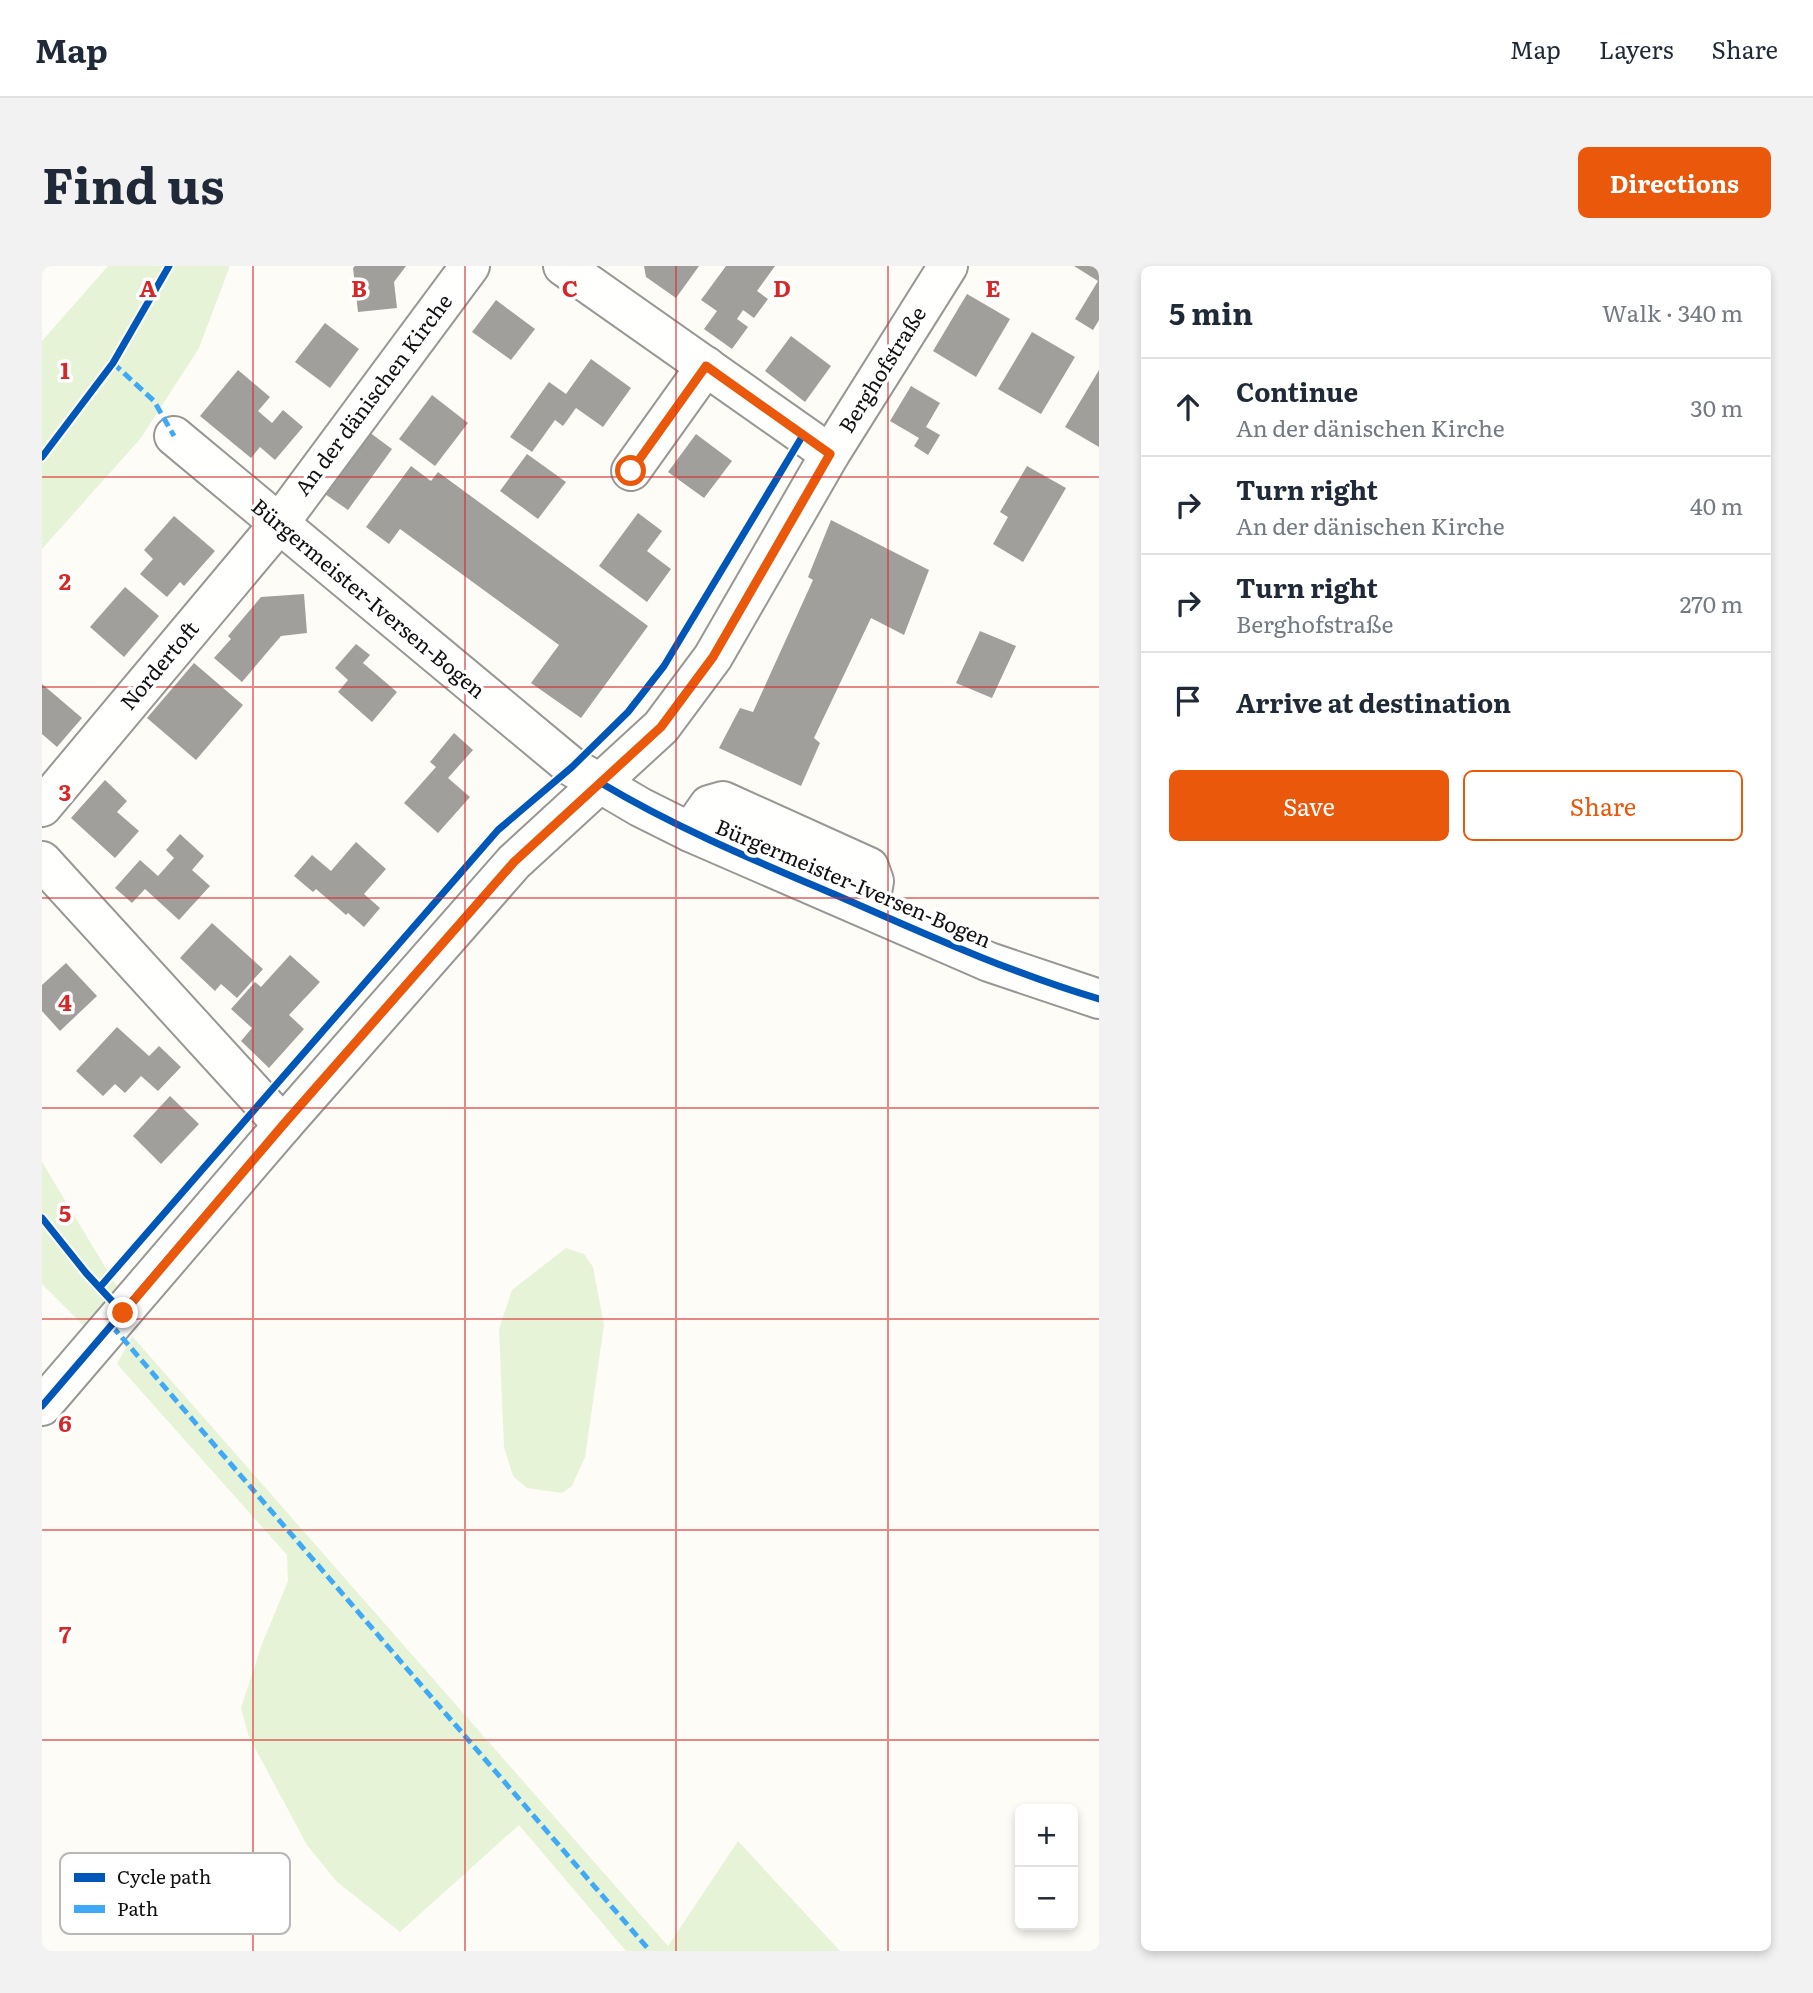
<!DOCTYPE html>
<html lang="en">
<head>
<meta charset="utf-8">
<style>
  body { margin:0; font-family:Literata,serif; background:#f2f2f3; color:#1f2937 }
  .controls { position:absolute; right:21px; bottom:21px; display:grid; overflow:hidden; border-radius:10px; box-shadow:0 4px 10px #0003 }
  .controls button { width:63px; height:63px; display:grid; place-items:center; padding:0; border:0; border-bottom:2px solid #e0e1e3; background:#fff; color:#1f2937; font:35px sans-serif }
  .stop { position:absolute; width:21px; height:21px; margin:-16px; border:5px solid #ea580c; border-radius:50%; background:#fff }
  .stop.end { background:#ea580c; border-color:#fff; box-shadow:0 2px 7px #0008 }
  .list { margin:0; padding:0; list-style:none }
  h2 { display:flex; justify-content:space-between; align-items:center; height:91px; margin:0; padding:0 28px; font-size:30px }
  h2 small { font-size:23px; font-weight:400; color:#747a83 }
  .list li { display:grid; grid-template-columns:46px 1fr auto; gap:21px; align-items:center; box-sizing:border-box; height:98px; padding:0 28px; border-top:2px solid #e0e1e3 }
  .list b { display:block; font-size:26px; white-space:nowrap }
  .list p { margin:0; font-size:23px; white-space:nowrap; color:#747a83 }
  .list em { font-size:23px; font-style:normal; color:#747a83 }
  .actions { display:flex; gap:14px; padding:21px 28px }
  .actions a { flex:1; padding:16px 0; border:2px solid #ea580c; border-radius:10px; text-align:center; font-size:24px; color:#ea580c }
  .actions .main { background:#ea580c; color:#fff }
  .icon { flex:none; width:38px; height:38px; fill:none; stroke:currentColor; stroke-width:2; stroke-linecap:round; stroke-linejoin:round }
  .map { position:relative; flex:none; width:1057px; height:1685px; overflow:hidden; border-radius:10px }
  header { display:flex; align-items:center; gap:42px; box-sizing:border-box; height:98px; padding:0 35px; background:#fff; border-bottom:2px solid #e0e1e3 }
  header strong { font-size:33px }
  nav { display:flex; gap:38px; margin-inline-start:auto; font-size:24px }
  .intro { display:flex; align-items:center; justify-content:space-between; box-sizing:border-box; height:168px; padding:0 42px }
  h1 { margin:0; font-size:49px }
  .button { padding:18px 32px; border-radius:10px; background:#ea580c; color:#fff; font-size:24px; font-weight:700 }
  main { display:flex; gap:42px; padding:0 42px }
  aside { flex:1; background:#fff; border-radius:10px; box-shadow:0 4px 10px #0003 }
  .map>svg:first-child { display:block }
  .green { fill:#e7f3d7 }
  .building { fill:#a19f9c }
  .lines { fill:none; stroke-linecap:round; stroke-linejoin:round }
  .minor-casing { stroke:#979795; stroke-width:42 }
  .minor { stroke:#fffffe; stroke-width:38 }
  .quiet { stroke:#3fa9f5; stroke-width:5; stroke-dasharray:10 5; stroke-linecap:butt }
  .cycleway-casing { stroke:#fff; stroke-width:11 }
  .cycleway { stroke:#0057b8; stroke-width:7 }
  .route { stroke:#ea580c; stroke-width:9 }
  .grid { fill:none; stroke:#d62828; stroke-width:2; stroke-opacity:0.55 }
  .labels { text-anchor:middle; stroke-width:7; stroke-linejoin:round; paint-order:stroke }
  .street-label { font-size:21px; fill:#111; stroke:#fff }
  .key { fill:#fff; stroke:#b8b8b8; stroke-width:2 }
  .key-label { font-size:19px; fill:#111 }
  .grid-label { font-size:23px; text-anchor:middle; font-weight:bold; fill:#d62828; stroke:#fff; stroke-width:7; stroke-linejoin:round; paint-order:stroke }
</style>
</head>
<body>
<header>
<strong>Map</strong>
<nav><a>Map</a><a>Layers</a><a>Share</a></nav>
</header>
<div class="intro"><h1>Find us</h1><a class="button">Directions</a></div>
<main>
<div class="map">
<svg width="1057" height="1685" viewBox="0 0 1057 1685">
  <rect width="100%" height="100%" fill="#fdfcf7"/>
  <!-- green -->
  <g class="green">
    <path d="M 66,0 L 188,0 L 157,82 L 99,172 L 0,283 L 0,75 Z"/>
    <path d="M 0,896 L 80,1029 L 47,1065 L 0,1018 Z"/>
    <path d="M 524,982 L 542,988 L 551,1001 L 562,1059 L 543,1191 L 530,1220 L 520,1227 L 485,1222 L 471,1210 L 462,1181 L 457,1063 L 470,1024 Z"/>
    <path d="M 90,1070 L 626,1680 L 696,1575 L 798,1685 L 584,1685 L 477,1559 L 358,1666 L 294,1615 L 265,1579 L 207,1471 L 199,1442 L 220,1378 L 246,1315 L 245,1289 L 75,1098 Z"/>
  </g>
  <!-- building -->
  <g class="building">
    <path d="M 313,0 L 364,0 L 352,16 L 355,42 L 316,46 L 311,2 Z"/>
    <path d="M 602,0 L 657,0 L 634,32 L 604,11 Z"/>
    <path d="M 684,0 L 733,0 L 715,25 L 726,33 L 712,52 L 701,44 L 695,53 L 706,61 L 690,83 L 662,63 L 675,45 L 659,34 Z"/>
    <path d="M 1032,0 L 1057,0 L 1057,54 L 1051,64 L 1033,53 L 1056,15 Z"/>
    <path d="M 925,28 L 968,53 L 934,111 L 891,85 Z"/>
    <path d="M 454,34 L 493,63 L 469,94 L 430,66 Z"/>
    <path d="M 283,57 L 317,83 L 288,122 L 253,96 Z"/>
    <path d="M 990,66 L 1033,91 L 999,148 L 956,123 Z"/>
    <path d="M 749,70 L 789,100 L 763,136 L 723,105 Z"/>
    <path d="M 549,93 L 589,122 L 561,161 L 534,142 L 521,160 L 513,154 L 490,186 L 468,171 L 507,116 L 524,128 Z"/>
    <path d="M 196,104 L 228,131 L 216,145 L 230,157 L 241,144 L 261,161 L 233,194 L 218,181 L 209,192 L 158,150 Z"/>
    <path d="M 1057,104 L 1057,181 L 1023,161 Z"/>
    <path d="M 869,120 L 898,137 L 884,161 L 898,169 L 886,189 L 872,180 L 877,172 L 848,155 Z"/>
    <path d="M 390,129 L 426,157 L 393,200 L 357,173 Z"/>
    <path d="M 327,166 L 350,183 L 306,244 L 283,228 Z"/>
    <path d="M 654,168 L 690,195 L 662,232 L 626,206 Z"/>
    <path d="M 485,188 L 524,216 L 496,253 L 458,225 Z"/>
    <path d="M 369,200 L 389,215 L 396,206 L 606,360 L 539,452 L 489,417 L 517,379 L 358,263 L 347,278 L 324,261 Z"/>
    <path d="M 985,200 L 1024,222 L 981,296 L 951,278 L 966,251 L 958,246 Z"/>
    <path d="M 596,247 L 620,265 L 605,285 L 629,303 L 605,336 L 557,300 Z"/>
    <path d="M 132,250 L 173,285 L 142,320 L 138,316 L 125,331 L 98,308 L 111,293 L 102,284 Z"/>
    <path d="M 789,254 L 887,304 L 862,369 L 829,352 L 772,472 L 778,477 L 759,520 L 677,482 L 698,442 L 711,446 L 771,314 L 766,311 Z"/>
    <path d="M 83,321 L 117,350 L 82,391 L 48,361 Z"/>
    <path d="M 262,328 L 265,367 L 239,370 L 200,416 L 172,392 L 189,373 L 186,370 L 219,331 Z"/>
    <path d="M 938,365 L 974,380 L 950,432 L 914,417 Z"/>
    <path d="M 314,378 L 328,389 L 321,397 L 355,426 L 330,456 L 296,426 L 306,414 L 293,402 Z"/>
    <path d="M 152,397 L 201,439 L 154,494 L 105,452 Z"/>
    <path d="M 0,418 L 40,452 L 15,481 L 0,468 Z"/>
    <path d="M 412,467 L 431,484 L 406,512 L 428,531 L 396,567 L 362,537 L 394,501 L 388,496 Z"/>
    <path d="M 63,514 L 85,535 L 75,546 L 97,565 L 73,592 L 29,552 Z"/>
    <path d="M 138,568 L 162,590 L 150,604 L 168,620 L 137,654 L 103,623 L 90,637 L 73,622 L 98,594 L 116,610 L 132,592 L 124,584 Z"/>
    <path d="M 314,576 L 344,603 L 322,628 L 338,642 L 322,661 L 306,647 L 304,649 L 274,623 L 271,626 L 252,610 L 270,589 L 289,605 Z"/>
    <path d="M 170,657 L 221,703 L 195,732 L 179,718 L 173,725 L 138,692 Z"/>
    <path d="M 248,689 L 278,716 L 247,749 L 262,763 L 227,802 L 199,775 L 210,762 L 189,743 L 213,716 L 219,721 Z"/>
    <path d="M 24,697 L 55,730 L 18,765 L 0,745 L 0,719 Z"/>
    <path d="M 75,761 L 107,790 L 117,780 L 139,801 L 116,825 L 99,810 L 83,827 L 73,818 L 61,830 L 34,805 Z"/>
    <path d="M 128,830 L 157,858 L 119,898 L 91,870 Z"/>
  </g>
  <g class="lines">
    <!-- minor casing -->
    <g class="minor-casing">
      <g id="minor">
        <path d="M 521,0 L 788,188"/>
        <path d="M 132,170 L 530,501 L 598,541 L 648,566 L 947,696 L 1057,733"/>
        <path d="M 589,205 L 664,100"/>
        <path d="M 0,541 L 236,259 L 428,0"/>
        <path d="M 648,566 L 667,539 L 681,535 L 827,601 L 832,615 L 827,643"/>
        <path d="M 0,595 L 241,859"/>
        <path d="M 0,1140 L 241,859 L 472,596 L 619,461 L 671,391 L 788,188 L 906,0"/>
      </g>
    </g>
    <!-- minor -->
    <use href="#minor" class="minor"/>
    <!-- quiet -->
    <g class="quiet">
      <path d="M 71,97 L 112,135 L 132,170"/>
      <path d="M 70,1060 L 608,1685"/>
    </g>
    <!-- cycleway casing -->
    <g class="cycleway-casing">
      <g id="cycleway">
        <path d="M 0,191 L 71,97 L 127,0"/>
        <path d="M 0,952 L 44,1007 L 81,1047"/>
        <path d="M 58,1021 L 456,564 L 530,501 L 586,446 L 622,400 L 761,169"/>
        <path d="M 0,1140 L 241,859 L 472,596 L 559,517 C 634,562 714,595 794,629 C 881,667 966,706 1057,733"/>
      </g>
    </g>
    <!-- cycleway -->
    <use href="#cycleway" class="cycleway"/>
  </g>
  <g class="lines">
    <!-- route -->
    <path class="route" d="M 81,1047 L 241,859 L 472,596 L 619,461 L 671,391 L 788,188 L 664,100 L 589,205"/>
  </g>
  <!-- grid -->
  <path class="grid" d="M 211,0 L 211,1685M 423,0 L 423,1685M 634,0 L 634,1685M 846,0 L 846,1685M 0,211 L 1057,211M 0,421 L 1057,421M 0,632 L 1057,632M 0,842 L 1057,842M 0,1053 L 1057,1053M 0,1264 L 1057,1264M 0,1474 L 1057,1474"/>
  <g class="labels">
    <!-- street labels -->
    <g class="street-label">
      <text transform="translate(841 104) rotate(-58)" y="7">Berghofstraße</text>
      <text transform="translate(332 129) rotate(-53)" y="7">An der dänischen Kirche</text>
      <text transform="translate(326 333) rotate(40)" y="7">Bürgermeister-Iversen-Bogen</text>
      <text transform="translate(118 400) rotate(-50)" y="7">Nordertoft</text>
      <text transform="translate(811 618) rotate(23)" y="7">Bürgermeister-Iversen-Bogen</text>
    </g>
  </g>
  <!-- legend -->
  <rect x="18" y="1587" width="230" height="81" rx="10" class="key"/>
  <rect x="32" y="1607" width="31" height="9" fill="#0057b8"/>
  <rect x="32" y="1639" width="31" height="8" fill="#3fa9f5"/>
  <g class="key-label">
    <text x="75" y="1618">Cycle path</text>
    <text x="75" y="1650">Path</text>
  </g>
  <g class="grid-label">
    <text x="106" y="31">A</text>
    <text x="317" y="31">B</text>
    <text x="528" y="31">C</text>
    <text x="740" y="31">D</text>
    <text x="951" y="31">E</text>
    <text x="23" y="113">1</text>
    <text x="23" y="324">2</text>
    <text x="23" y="535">3</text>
    <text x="23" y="745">4</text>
    <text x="23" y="956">5</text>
    <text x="23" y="1166">6</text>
    <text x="23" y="1377">7</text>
  </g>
</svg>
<div class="controls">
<button>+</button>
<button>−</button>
</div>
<div class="stop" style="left:589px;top:205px"></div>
<div class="stop end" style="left:81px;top:1047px"></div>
</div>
<aside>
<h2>5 min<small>Walk · 340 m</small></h2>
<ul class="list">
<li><svg class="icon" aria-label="ahead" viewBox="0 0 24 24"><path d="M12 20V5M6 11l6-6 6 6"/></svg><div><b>Continue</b><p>An der dänischen Kirche</p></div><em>30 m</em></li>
<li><svg class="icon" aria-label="right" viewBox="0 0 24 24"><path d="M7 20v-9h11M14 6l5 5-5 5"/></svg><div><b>Turn right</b><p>An der dänischen Kirche</p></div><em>40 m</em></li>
<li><svg class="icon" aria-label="right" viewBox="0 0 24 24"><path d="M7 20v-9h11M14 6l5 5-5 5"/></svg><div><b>Turn right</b><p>Berghofstraße</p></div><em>270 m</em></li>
<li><svg class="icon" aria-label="arrive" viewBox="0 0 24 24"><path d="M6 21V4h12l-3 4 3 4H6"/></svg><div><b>Arrive at destination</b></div></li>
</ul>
<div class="actions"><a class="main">Save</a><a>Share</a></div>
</aside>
</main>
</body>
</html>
